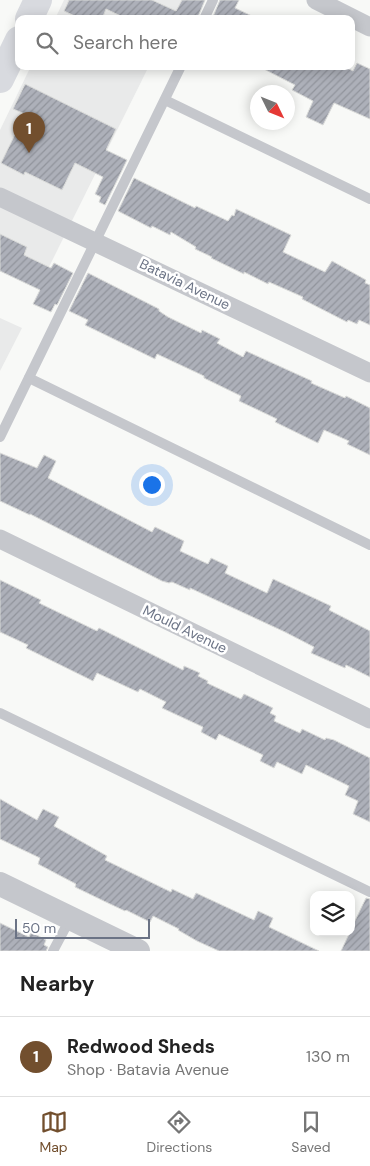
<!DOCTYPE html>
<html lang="en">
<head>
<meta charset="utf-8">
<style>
  body { margin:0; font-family:"DM Sans",sans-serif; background:#f2f2f2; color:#222 }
  .controls { position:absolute; right:15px; bottom:15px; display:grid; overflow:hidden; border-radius:10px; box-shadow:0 2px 12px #0003 }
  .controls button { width:45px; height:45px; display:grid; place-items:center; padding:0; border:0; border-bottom:1px solid #e0e0e0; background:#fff; color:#222; font:25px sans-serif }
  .compass { position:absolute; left:250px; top:85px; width:45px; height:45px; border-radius:50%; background:#fff; box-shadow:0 2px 12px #0003; rotate:133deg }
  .scale { position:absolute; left:15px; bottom:12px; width:135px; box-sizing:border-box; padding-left:5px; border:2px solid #6b7385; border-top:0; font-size:14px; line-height:18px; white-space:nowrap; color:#6b7385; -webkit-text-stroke:4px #fff; paint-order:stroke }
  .you { position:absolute; left:151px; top:484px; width:18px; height:18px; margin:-12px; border:4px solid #fff; border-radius:50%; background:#1a73e8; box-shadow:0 0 0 8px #1a73e833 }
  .badge { display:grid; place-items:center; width:32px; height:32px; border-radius:50%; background:#724f2e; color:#fff; font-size:16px; font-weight:700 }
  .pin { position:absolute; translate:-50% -41px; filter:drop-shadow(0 1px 2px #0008) }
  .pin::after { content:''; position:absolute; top:26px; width:18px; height:15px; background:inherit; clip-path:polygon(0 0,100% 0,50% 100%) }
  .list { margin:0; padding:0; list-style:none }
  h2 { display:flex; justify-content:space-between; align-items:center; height:65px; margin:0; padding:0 20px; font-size:21px }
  h2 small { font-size:16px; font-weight:400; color:#767676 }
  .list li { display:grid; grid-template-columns:32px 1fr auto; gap:15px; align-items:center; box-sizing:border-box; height:80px; padding:0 20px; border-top:1px solid #e0e0e0 }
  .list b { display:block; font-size:19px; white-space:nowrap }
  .list p { margin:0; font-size:16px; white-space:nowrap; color:#767676 }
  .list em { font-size:16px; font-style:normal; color:#767676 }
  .icon { flex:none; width:28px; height:28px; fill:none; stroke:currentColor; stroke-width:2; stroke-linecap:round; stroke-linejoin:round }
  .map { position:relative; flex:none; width:370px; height:951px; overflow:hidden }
  .search { position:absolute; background:#fff; box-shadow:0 2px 12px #0003; left:15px; right:15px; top:15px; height:55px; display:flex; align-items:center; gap:12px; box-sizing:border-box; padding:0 18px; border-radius:10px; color:#767676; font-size:19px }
  .sheet { height:145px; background:#fff }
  nav { display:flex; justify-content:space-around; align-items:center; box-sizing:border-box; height:70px; border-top:1px solid #e0e0e0; background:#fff; font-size:14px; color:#767676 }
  nav a { display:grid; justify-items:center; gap:2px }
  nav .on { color:#724f2e }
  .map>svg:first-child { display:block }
  .built { fill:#e9eaea }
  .building { fill:url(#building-hatch); stroke:#dadbd9 }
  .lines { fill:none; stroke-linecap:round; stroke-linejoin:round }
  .service { stroke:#c5c7cc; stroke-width:10 }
  .minor { stroke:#c5c7cc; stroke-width:19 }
  .tertiary { stroke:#c5c7cc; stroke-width:24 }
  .secondary { stroke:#d8dadf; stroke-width:28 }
  .labels { text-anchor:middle; stroke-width:5; stroke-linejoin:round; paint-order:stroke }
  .street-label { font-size:14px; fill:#6b7385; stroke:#fff }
</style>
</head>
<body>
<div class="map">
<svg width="370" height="951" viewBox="0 0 370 951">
  <defs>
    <pattern id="building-hatch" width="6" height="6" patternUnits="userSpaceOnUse" patternTransform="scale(1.25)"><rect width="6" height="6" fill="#adb0b9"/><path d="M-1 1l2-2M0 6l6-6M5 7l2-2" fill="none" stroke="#91949c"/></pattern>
  </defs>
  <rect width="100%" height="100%" fill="#f8f9f7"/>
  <!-- built -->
  <g class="built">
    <path d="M 64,0 L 182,0 L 172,19 L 55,19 Z"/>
    <path d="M 31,66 L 149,66 L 38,289 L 0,271 L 0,130 Z"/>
    <path d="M 0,318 L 22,328 L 0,371 Z"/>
  </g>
  <!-- building -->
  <g class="building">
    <path d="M 69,0 L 152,0 L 176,11 L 182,0 L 205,0 L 197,19 L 127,19 L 106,9 L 102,19 L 81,19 L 64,11 Z"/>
    <path d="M 220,0 L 239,0 L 235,8 L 258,19 L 212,19 Z"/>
    <path d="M 357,63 L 370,69 L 370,119 L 334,103 L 323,125 L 306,117 L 313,101 L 292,90 L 295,85 L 258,66 L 343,66 L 353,71 Z"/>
    <path d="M 25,84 L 116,129 L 106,150 L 127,160 L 105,205 L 99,202 L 101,197 L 95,194 L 103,177 L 75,163 L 62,190 L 25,172 L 24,175 L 1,163 L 25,114 L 13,109 Z"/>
    <path d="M 134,178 L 195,208 L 196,206 L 228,221 L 232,215 L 234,216 L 236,209 L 291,235 L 283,252 L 325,272 L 332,261 L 366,280 L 365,283 L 370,285 L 370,325 L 359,320 L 357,324 L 348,320 L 347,322 L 302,299 L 303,297 L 269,282 L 268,284 L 244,272 L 244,274 L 211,258 L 212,257 L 195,249 L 196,247 L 171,232 L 170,235 L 152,226 L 151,228 L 118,211 Z"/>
    <path d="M 0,234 L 27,247 L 24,255 L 51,268 L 54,263 L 73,273 L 57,305 L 55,304 L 51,312 L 33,304 L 40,290 L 0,271 Z"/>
    <path d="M 88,273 L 159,309 L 159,311 L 168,317 L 201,333 L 202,330 L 220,339 L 217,343 L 243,357 L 246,351 L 312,381 L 311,383 L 345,398 L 346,396 L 370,408 L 370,455 L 347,444 L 349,441 L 324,430 L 318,443 L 275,422 L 277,419 L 239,401 L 241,396 L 204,378 L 204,376 L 157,354 L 155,359 L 85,325 L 88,320 L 69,311 Z"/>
    <path d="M 0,453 L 37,468 L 44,455 L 56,461 L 48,478 L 152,532 L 155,527 L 184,541 L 180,551 L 208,564 L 211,558 L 228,566 L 225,573 L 267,593 L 273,579 L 331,606 L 329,610 L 370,631 L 370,677 L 346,665 L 345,668 L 311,653 L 314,647 L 285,632 L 190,588 L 190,590 L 172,582 L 169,583 L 162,581 L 30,514 L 30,515 L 0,501 Z"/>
    <path d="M 0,580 L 41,600 L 39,603 L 97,631 L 99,628 L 183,670 L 184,666 L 200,673 L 198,676 L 208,681 L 207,683 L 241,699 L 244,694 L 273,708 L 270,713 L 276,716 L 274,721 L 300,733 L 302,729 L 325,740 L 326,738 L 334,740 L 370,758 L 370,822 L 353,814 L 358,801 L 345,795 L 349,786 L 306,765 L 302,774 L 277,762 L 274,768 L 260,761 L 263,755 L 219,734 L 216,740 L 201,732 L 203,727 L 162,708 L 166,702 L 140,689 L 138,692 L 97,673 L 93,681 L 26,648 L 28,645 L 0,632 Z"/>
    <path d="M 0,799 L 37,820 L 43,809 L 59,817 L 54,826 L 107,856 L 105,860 L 171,892 L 172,889 L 193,899 L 196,893 L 254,920 L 258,911 L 273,918 L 269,927 L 319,951 L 219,951 L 197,941 L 178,930 L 179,929 L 153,916 L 150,922 L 126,910 L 125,911 L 108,903 L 75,887 L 76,884 L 38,864 L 40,858 L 0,839 Z"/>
    <path d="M 366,898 L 370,899 L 370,951 L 341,951 L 350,932 L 351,932 L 351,929 Z"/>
    <path d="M 0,923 L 29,937 L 31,932 L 46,940 L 44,945 L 48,947 L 46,951 L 0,951 Z"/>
  </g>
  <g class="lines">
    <!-- service -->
    <g class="service">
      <path d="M 204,19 L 213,0"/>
      <path d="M 165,100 L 370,199"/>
      <path d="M 29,378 L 370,545"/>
      <path d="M 0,437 L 181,66"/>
      <path d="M 0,713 L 370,892"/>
      <path d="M 53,951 L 70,919"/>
    </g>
    <!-- minor -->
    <g class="minor">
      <path d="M 316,0 L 370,27"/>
      <path d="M 0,197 L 370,373"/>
      <path d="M 0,539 L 370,719"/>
    </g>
    <!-- tertiary -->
    <path class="tertiary" d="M 0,884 L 138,951"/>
    <!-- secondary -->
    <g class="secondary">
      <path d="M 29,19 L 38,0"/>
      <path d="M 0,79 L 19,40"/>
    </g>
  </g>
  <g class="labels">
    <!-- street labels -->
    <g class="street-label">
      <text transform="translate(185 284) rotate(26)" y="5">Batavia Avenue</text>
      <text transform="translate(185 629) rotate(26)" y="5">Mould Avenue</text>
    </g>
  </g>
</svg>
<div class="controls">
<button><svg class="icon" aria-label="layers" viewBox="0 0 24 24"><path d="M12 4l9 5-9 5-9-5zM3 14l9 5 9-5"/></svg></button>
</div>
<svg class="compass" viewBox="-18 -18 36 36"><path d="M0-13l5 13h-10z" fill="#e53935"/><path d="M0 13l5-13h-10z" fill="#767676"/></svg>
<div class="scale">50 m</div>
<div class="you"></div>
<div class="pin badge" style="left:29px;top:153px">1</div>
<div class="search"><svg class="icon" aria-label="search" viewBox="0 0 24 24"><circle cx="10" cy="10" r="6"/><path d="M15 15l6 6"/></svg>Search here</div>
</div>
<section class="sheet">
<h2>Nearby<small></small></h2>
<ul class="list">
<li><span class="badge">1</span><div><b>Redwood Sheds</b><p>Shop · Batavia Avenue</p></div><em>130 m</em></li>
</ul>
</section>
<nav>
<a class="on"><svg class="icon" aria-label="map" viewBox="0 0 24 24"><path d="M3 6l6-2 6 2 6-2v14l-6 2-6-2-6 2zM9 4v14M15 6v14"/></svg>Map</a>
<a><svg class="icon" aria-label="directions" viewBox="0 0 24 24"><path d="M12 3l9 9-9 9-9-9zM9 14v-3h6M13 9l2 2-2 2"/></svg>Directions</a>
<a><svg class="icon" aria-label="saved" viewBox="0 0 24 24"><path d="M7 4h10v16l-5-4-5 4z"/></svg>Saved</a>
</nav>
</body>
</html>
